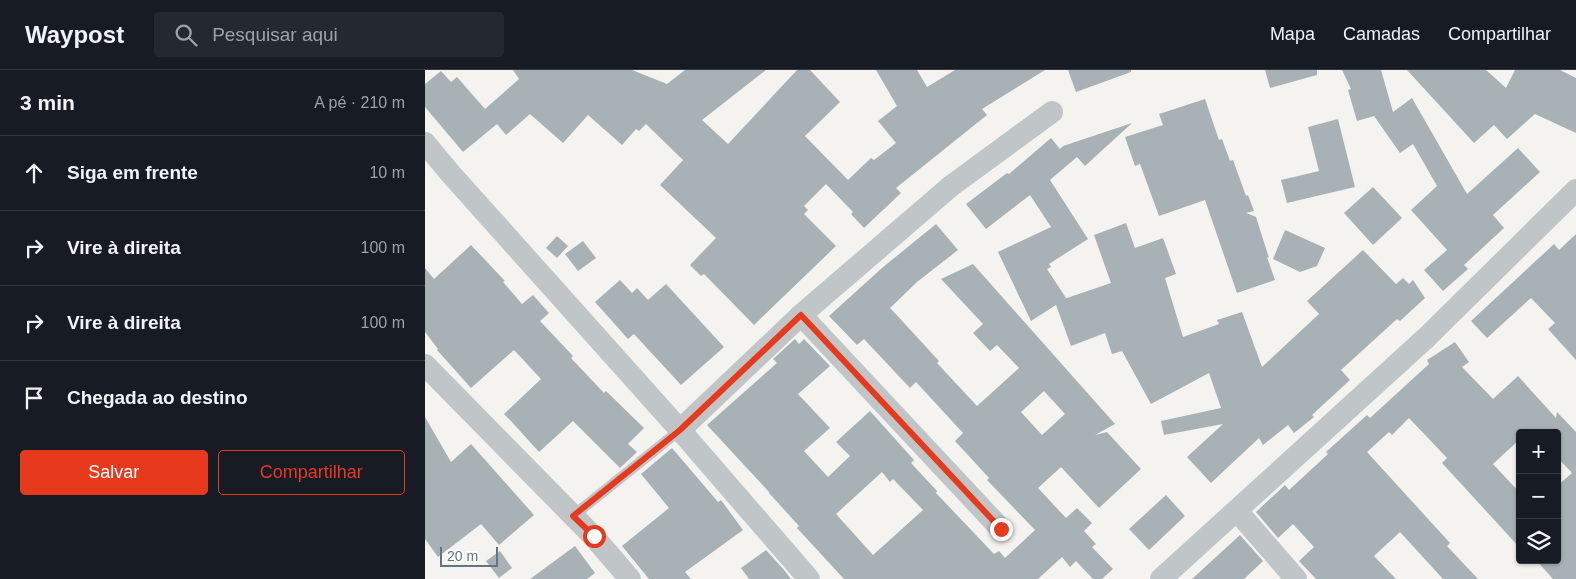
<!DOCTYPE html>
<html lang="pt">
<head>
<meta charset="utf-8">
<style>
  body { margin:0; font-family:Arial,sans-serif; background:#242831; color:#f1f3f6 }
  .controls { position:absolute; right:15px; bottom:15px; display:grid; overflow:hidden; border-radius:5px; box-shadow:0 1px 4px #0004 }
  .controls button { width:45px; height:45px; display:grid; place-items:center; padding:0; border:0; border-bottom:1px solid #363941; background:#171b24; color:#f1f3f6; font:25px sans-serif }
  .scale { position:absolute; left:15px; bottom:12px; width:58px; box-sizing:border-box; padding-left:5px; border:2px solid #627681; border-top:0; font-size:14px; line-height:18px; white-space:nowrap; color:#627681; -webkit-text-stroke:4px #fff; paint-order:stroke }
  .stop { position:absolute; width:15px; height:15px; margin:-11px; border:4px solid #e7391c; border-radius:50%; background:#fff }
  .stop.end { background:#e7391c; border-color:#fff; box-shadow:0 1px 5px #0008 }
  .list { margin:0; padding:0; list-style:none }
  h2 { display:flex; justify-content:space-between; align-items:center; height:65px; margin:0; padding:0 20px; font-size:21px }
  h2 small { font-size:16px; font-weight:400; color:#9ea1a6 }
  .list li { display:grid; grid-template-columns:32px 1fr auto; gap:15px; align-items:center; box-sizing:border-box; height:75px; padding:0 20px; border-top:1px solid #363941 }
  .list b { display:block; font-size:19px; white-space:nowrap }
  .list em { font-size:16px; font-style:normal; color:#9ea1a6 }
  .actions { display:flex; gap:10px; padding:15px 20px }
  .actions a { flex:1; padding:11px 0; border:1px solid #e7391c; border-radius:5px; text-align:center; font-size:18px; color:#e7391c }
  .actions .main { background:#e7391c; color:#fff }
  .icon { flex:none; width:28px; height:28px; fill:none; stroke:currentColor; stroke-width:2; stroke-linecap:round; stroke-linejoin:round }
  .map { position:relative; flex:none; width:1151px; height:509px; overflow:hidden }
  header { display:flex; align-items:center; gap:30px; box-sizing:border-box; height:70px; padding:0 25px; background:#171b24; border-bottom:1px solid #363941 }
  header strong { font-size:24px }
  nav { display:flex; gap:28px; margin-inline-start:auto; font-size:18px }
  .search { width:350px; height:45px; background:#242831; display:flex; align-items:center; gap:12px; box-sizing:border-box; padding:0 18px; border-radius:5px; color:#9ea1a6; font-size:19px }
  main { display:flex }
  aside { flex:1; background:#171b24 }
  .map>svg:first-child { display:block }
  .building { fill:#a8b1b5; fill-rule:evenodd }
  .lines { fill:none; stroke-linecap:round; stroke-linejoin:round }
  .lane { stroke:#c0c5c7; stroke-width:11 }
  .street { stroke:#c0c5c7; stroke-width:22 }
  .route { stroke:#e7391c; stroke-width:6 }
</style>
</head>
<body>
<header>
<strong>Waypost</strong>
<div class="search"><svg class="icon" aria-label="search" viewBox="0 0 24 24"><circle cx="10" cy="10" r="6"/><path d="M15 15l6 6"/></svg>Pesquisar aqui</div>
<nav><a>Mapa</a><a>Camadas</a><a>Compartilhar</a></nav>
</header>
<main>
<aside>
<h2>3 min<small>A pé · 210 m</small></h2>
<ul class="list">
<li><svg class="icon" aria-label="ahead" viewBox="0 0 24 24"><path d="M12 20V5M6 11l6-6 6 6"/></svg><div><b>Siga em frente</b></div><em>10 m</em></li>
<li><svg class="icon" aria-label="right" viewBox="0 0 24 24"><path d="M7 20v-9h11M14 6l5 5-5 5"/></svg><div><b>Vire à direita</b></div><em>100 m</em></li>
<li><svg class="icon" aria-label="right" viewBox="0 0 24 24"><path d="M7 20v-9h11M14 6l5 5-5 5"/></svg><div><b>Vire à direita</b></div><em>100 m</em></li>
<li><svg class="icon" aria-label="arrive" viewBox="0 0 24 24"><path d="M6 21V4h12l-3 4 3 4H6"/></svg><div><b>Chegada ao destino</b></div></li>
</ul>
<div class="actions"><a class="main">Salvar</a><a>Compartilhar</a></div>
</aside>
<div class="map">
<svg width="1151" height="509" viewBox="0 0 1151 509">
  <rect width="100%" height="100%" fill="#f4f3ef"/>
  <!-- building -->
  <g class="building">
    <path d="M 88,0 L 207,0 L 242,14 L 260,0 L 341,0 L 277,50 L 303,74 L 372,0 L 385,0 L 415,32 L 380,66 L 423,110 L 446,88 L 449,90 L 471,73 L 453,51 L 472,36 L 451,0 L 492,0 L 502,17 L 530,0 L 620,0 L 557,39 L 562,45 L 471,118 L 476,123 L 439,158 L 426,144 L 428,142 L 401,114 L 379,136 L 383,140 L 379,144 L 411,176 L 329,255 L 279,204 L 276,206 L 265,195 L 291,168 L 235,115 L 258,90 L 221,54 L 214,61 L 211,59 L 197,75 L 163,45 L 138,73 L 105,44 L 81,65 L 72,54 L 38,82 L 0,37 L 0,14 L 16,1 L 26,12 L 32,7 L 60,39 L 94,9 Z"/>
    <path d="M 643,0 L 706,0 L 706,2 L 651,22 Z"/>
    <path d="M 840,0 L 892,0 L 892,5 L 845,18 Z"/>
    <path d="M 917,0 L 956,0 L 968,42 L 987,28 L 1042,124 L 1093,78 L 1115,102 L 1068,145 L 1079,158 L 1039,195 L 1043,199 L 1018,221 L 999,200 L 1022,180 L 986,140 L 1012,116 L 988,74 L 975,83 L 949,46 L 932,51 L 923,20 L 926,19 Z"/>
    <path d="M 982,0 L 1061,0 L 1081,18 L 1090,0 L 1135,0 L 1151,8 L 1151,63 L 1110,44 L 1082,69 L 1069,55 L 1049,73 Z"/>
    <path d="M 780,29 L 794,70 L 797,69 L 805,91 L 808,90 L 821,126 L 823,125 L 829,141 L 821,143 L 831,147 L 844,188 L 842,187 L 850,210 L 812,223 L 780,130 L 734,146 L 715,94 L 710,96 L 700,67 L 738,55 L 734,44 Z"/>
    <path d="M 913,49 L 930,117 L 862,133 L 856,110 L 894,101 L 883,57 Z"/>
    <path d="M 707,53 L 660,96 L 652,87 L 625,110 L 663,169 L 624,194 L 626,197 L 622,199 L 641,228 L 639,229 L 686,213 L 669,165 L 701,153 L 710,178 L 738,168 L 751,204 L 740,208 L 758,267 L 794,254 L 792,250 L 817,242 L 837,297 L 894,244 L 882,231 L 938,180 L 971,214 L 978,208 L 984,214 L 988,210 L 1000,228 L 975,251 L 972,249 L 916,300 L 925,310 L 887,345 L 889,347 L 869,363 L 863,355 L 838,375 L 834,368 L 786,413 L 762,387 L 798,354 L 739,365 L 736,351 L 796,338 L 784,303 L 726,334 L 697,281 L 687,284 L 680,263 L 646,276 L 631,235 L 606,251 L 573,182 L 626,157 L 605,125 L 561,159 L 541,134 L 582,103 L 584,104 L 626,68 L 635,79 L 638,76 Z"/>
    <path d="M 948,117 L 977,148 L 948,175 L 919,143 Z"/>
    <path d="M 511,154 L 533,180 L 492,212 L 465,238 L 468,241 L 514,291 L 512,293 L 552,336 L 594,298 L 572,275 L 565,281 L 548,263 L 558,254 L 516,209 L 548,194 L 690,354 L 670,365 L 682,362 L 716,399 L 674,438 L 636,397 L 613,418 L 641,448 L 652,438 L 667,453 L 659,461 L 671,474 L 667,477 L 688,499 L 677,509 L 668,509 L 651,491 L 645,497 L 637,487 L 613,509 L 419,509 L 372,458 L 374,456 L 344,423 L 344,422 L 282,355 L 352,293 L 348,289 L 370,269 L 374,274 L 379,269 L 405,296 L 373,324 L 405,358 L 379,381 L 403,407 L 425,386 L 411,372 L 445,341 L 489,390 L 486,393 L 512,421 L 511,423 L 569,484 L 574,481 L 580,488 L 610,460 L 562,410 L 564,408 L 530,371 L 538,363 L 491,312 L 485,318 L 439,269 L 432,275 L 404,246 L 457,198 ZM 619,321 L 640,344 L 617,365 L 596,342 ZM 457,402 L 465,412 L 468,409 L 498,440 L 448,485 L 411,444 Z"/>
    <path d="M 860,160 L 900,178 L 892,196 L 875,202 L 848,189 Z"/>
    <path d="M 1151,164 L 1151,290 L 1123,259 L 1130,253 L 1106,228 L 1062,268 L 1046,251 L 1129,174 L 1134,180 Z"/>
    <path d="M 132,166 L 143,176 L 132,188 L 121,178 Z"/>
    <path d="M 158,171 L 171,188 L 153,201 L 140,184 Z"/>
    <path d="M 46,175 L 80,211 L 78,212 L 97,234 L 108,225 L 124,243 L 115,251 L 148,286 L 146,288 L 179,323 L 181,321 L 219,358 L 203,374 L 212,382 L 195,398 L 148,351 L 114,382 L 86,351 L 79,344 L 116,309 L 89,280 L 46,318 L 12,280 L 13,279 L 0,262 L 0,198 L 9,209 Z"/>
    <path d="M 195,210 L 207,223 L 212,218 L 223,230 L 241,214 L 299,277 L 256,315 L 209,264 L 203,269 L 170,232 Z"/>
    <path d="M 1030,272 L 1044,292 L 1037,297 L 1068,329 L 1093,306 L 1131,348 L 1132,342 L 1151,362 L 1151,509 L 1128,509 L 1111,490 L 1132,490 L 1132,416 L 1147,403 L 1132,387 L 1132,363 L 1095,363 L 1095,369 L 1068,394 L 1095,423 L 1095,478 L 1017,393 L 1022,388 L 984,348 L 967,365 L 964,362 L 942,382 L 1025,473 L 1022,476 L 1053,509 L 1018,509 L 975,462 L 949,486 L 971,509 L 891,509 L 874,491 L 889,477 L 868,454 L 853,468 L 831,442 L 860,415 L 864,420 L 903,384 L 901,382 L 942,345 L 945,348 L 1004,294 L 1002,290 Z"/>
    <path d="M 0,347 L 26,392 L 46,374 L 109,445 L 74,475 L 56,454 L 13,487 L 0,469 Z"/>
    <path d="M 247,378 L 293,432 L 296,430 L 318,460 L 260,502 L 266,509 L 224,509 L 197,476 L 244,438 L 216,404 Z"/>
    <path d="M 741,425 L 760,446 L 724,480 L 704,459 Z"/>
    <path d="M 815,465 L 838,491 L 819,509 L 767,509 Z"/>
    <path d="M 150,476 L 170,503 L 162,509 L 105,509 Z"/>
    <path d="M 341,480 L 360,501 L 366,509 L 324,509 L 316,498 Z"/>
    <path d="M 75,481 L 87,498 L 74,508 L 61,491 Z"/>
  </g>
  <g class="lines">
    <!-- lane -->
    <path class="lane" d="M 148,446 L 255,360"/>
    <!-- street -->
    <g class="street">
      <path d="M 0,73 L 25,103 L 255,360 L 384,509"/>
      <path d="M 376,245 L 576,459"/>
      <path d="M 0,295 L 169,467 L 205,509"/>
      <path d="M 255,360 L 376,245 L 526,116 L 627,42"/>
      <path d="M 812,441 L 871,509"/>
      <path d="M 736,509 L 1002,267 L 1151,120"/>
    </g>
  </g>
  <g class="lines">
    <!-- route -->
    <path class="route" d="M 169,466 L 148,446 L 255,360 L 376,245 L 576,459"/>
  </g>
</svg>
<div class="controls">
<button>+</button>
<button>−</button>
<button><svg class="icon" aria-label="layers" viewBox="0 0 24 24"><path d="M12 4l9 5-9 5-9-5zM3 14l9 5 9-5"/></svg></button>
</div>
<div class="scale">20 m</div>
<div class="stop" style="left:169px;top:466px"></div>
<div class="stop end" style="left:576px;top:459px"></div>
</div>
</main>
</body>
</html>
